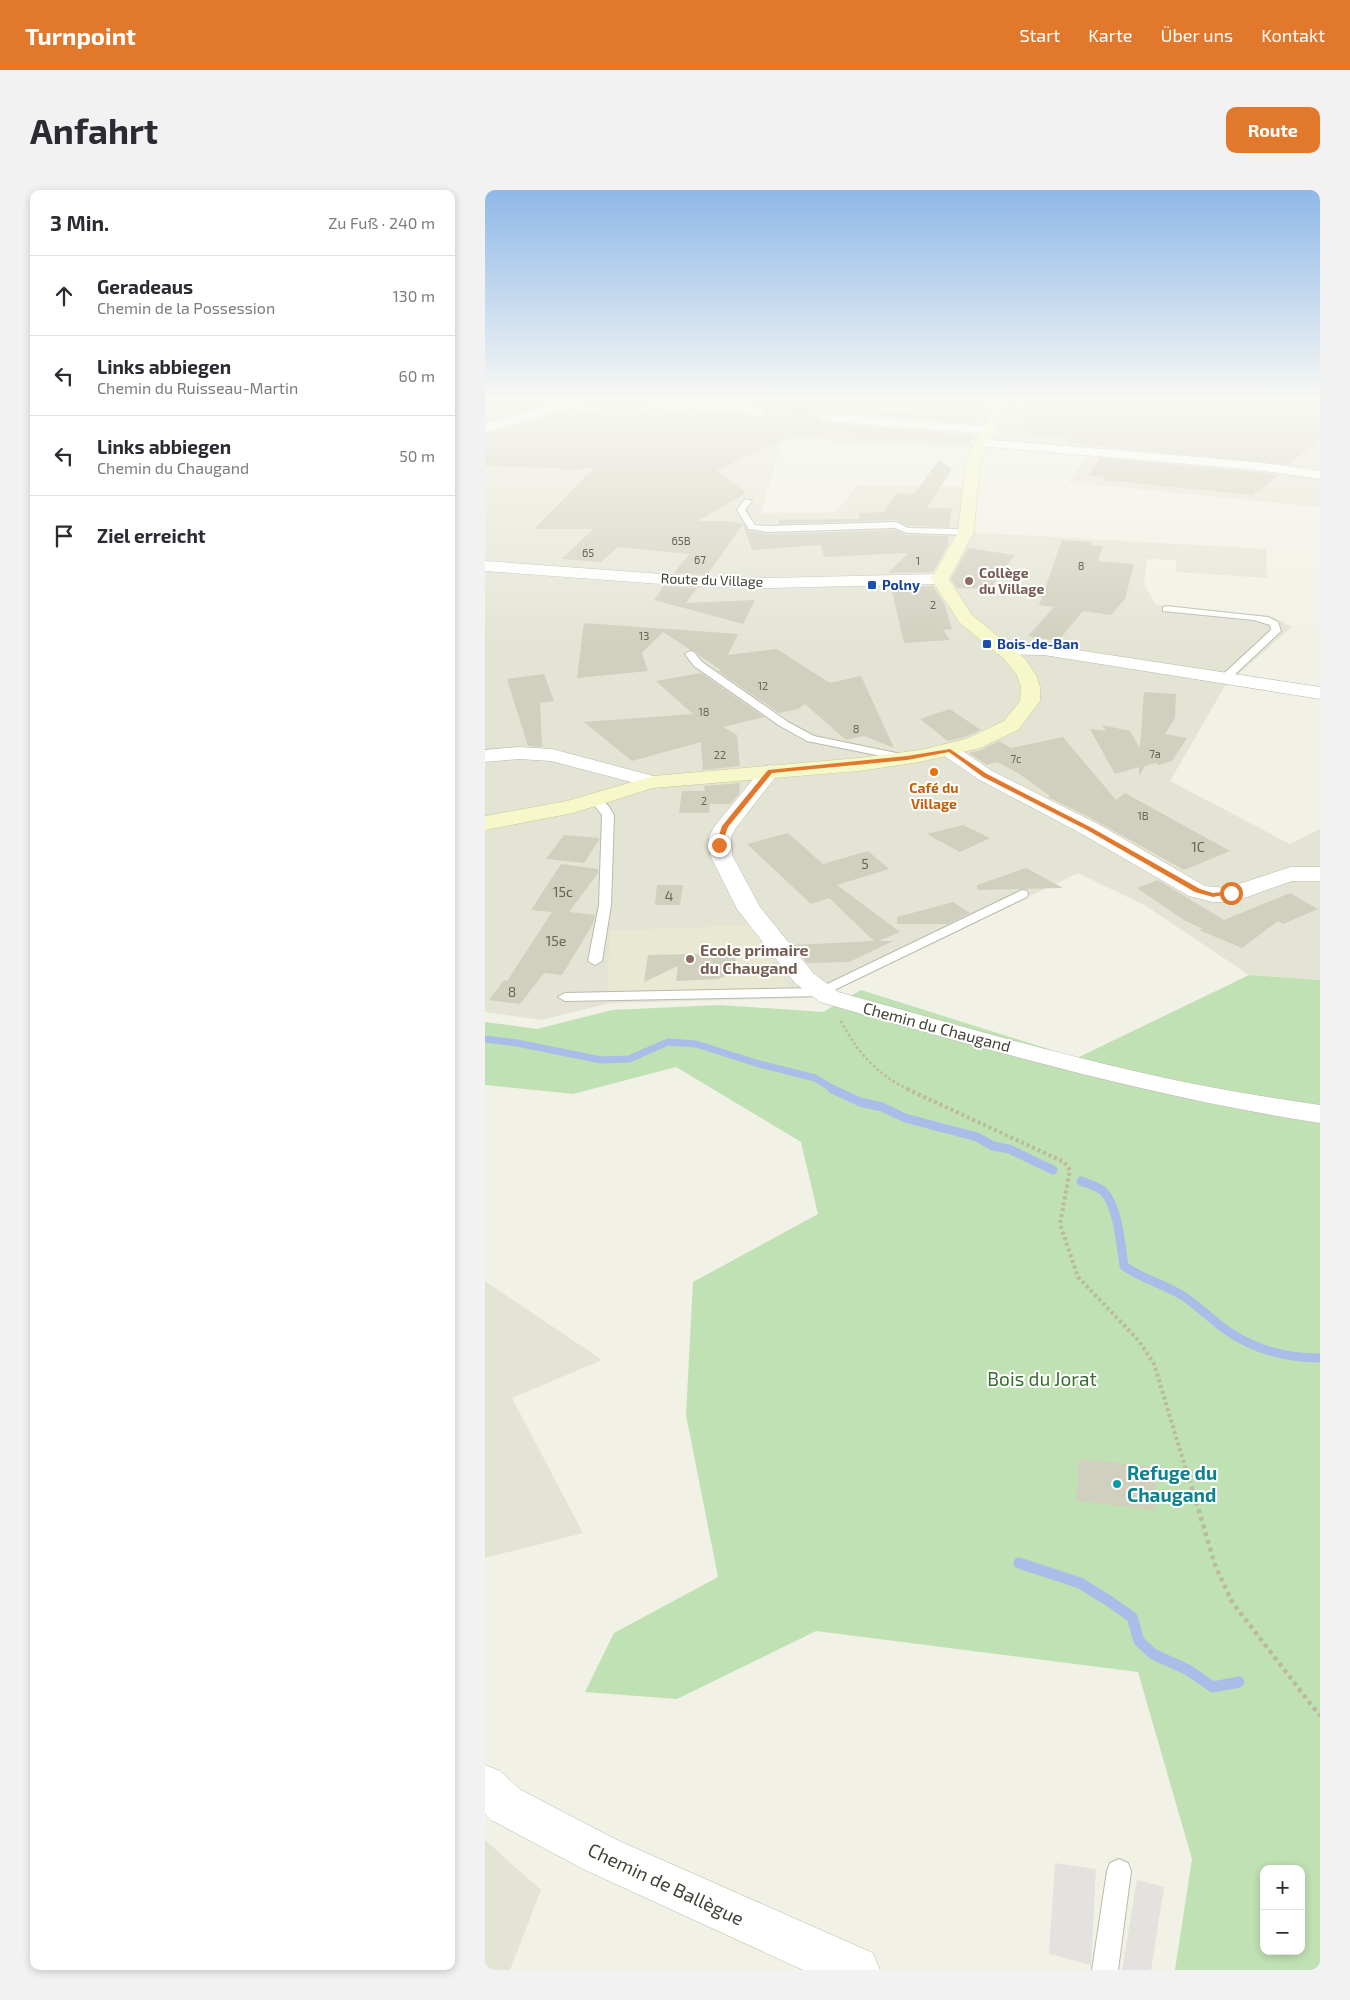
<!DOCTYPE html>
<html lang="de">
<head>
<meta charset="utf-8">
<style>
  body { margin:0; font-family:"Exo 2",sans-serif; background:#f2f2f3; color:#2b2b33 }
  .controls { position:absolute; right:15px; bottom:15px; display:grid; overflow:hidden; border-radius:10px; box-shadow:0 2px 8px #0003 }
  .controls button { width:45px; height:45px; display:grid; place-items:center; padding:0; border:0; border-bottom:1px solid #e1e1e2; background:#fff; color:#2b2b33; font:25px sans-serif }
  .stop { position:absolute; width:15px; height:15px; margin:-11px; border:4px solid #e2782c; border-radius:50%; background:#fff }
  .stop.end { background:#e2782c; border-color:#fff; box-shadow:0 1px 5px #0008 }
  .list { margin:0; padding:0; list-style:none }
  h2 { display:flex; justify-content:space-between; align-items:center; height:65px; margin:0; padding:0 20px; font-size:21px }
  h2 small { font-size:16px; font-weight:400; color:#7c7c81 }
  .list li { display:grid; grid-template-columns:32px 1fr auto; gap:15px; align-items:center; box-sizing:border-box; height:80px; padding:0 20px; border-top:1px solid #e1e1e2 }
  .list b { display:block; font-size:19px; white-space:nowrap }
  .list p { margin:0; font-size:16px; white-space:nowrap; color:#7c7c81 }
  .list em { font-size:16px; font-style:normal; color:#7c7c81 }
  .icon { flex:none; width:28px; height:28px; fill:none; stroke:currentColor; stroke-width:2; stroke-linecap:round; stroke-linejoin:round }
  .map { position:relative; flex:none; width:835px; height:1780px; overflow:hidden; border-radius:10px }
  header { display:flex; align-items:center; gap:30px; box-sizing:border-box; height:70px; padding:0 25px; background:#e2782c; color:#fff }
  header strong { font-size:24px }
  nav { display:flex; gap:28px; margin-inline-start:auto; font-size:18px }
  .intro { display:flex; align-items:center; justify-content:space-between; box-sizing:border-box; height:120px; padding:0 30px }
  h1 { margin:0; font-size:35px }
  .button { padding:12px 22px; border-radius:10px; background:#e2782c; color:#fff; font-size:18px; font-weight:700 }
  main { display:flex; gap:30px; padding:0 30px }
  aside { flex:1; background:#fff; border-radius:10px; box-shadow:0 2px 8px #0003 }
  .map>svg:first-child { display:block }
  .residential { fill:#e4e4d5 }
  .education { fill:#e9e8d2 }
  .green { fill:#c0e1b3; fill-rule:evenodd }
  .parking { fill:#e3e2de }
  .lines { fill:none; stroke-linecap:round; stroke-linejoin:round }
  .stream-far2 { stroke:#a9bde8; stroke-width:7 }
  .stream-far1 { stroke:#a9bde8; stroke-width:9 }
  .stream { stroke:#a9bde8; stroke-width:11 }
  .building { fill:#d1cfbd }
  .lane-casing { stroke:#bbbaaa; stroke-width:2 }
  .street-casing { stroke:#bbbaaa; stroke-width:1 }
  .secondary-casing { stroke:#c9c998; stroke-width:1 }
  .path-far3 { stroke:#bcb99d; stroke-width:2; stroke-dasharray:1 1; stroke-linecap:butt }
  .path-far2 { stroke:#bcb99d; stroke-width:2.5; stroke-dasharray:2.5 2.5; stroke-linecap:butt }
  .path-far1 { stroke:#bcb99d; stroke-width:4; stroke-dasharray:3 3; stroke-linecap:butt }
  .path { stroke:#bcb99d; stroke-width:4.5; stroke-dasharray:4 4; stroke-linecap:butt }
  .lane { fill:#fff; fill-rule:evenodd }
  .street { fill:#fff; fill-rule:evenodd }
  .secondary { fill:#f7f8c9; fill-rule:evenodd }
  .route { fill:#e2782c }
  .education-dot { fill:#8d6e63; stroke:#fff; stroke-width:2 }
  .transit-dot { fill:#1a4fb4; stroke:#fff; stroke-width:2 }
  .food-dot { fill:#e8710a; stroke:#fff; stroke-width:2 }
  .culture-dot { fill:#0f9aa8; stroke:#fff; stroke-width:2 }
  .labels { text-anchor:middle; stroke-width:4; stroke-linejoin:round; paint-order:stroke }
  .far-number-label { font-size:11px; fill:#666558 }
  .far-education-label { font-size:14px; font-weight:bold; fill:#785e54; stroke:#fff; text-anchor:start }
  .far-street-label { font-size:14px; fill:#434236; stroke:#fff }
  .far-transit-label { font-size:14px; font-weight:bold; fill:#164399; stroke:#fff; text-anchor:start }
  .far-food-label { font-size:14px; font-weight:bold; fill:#c56008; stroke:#fff }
  .number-label { font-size:14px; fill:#666558 }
  .education-label { font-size:16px; font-weight:bold; fill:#785e54; stroke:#fff; text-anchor:start }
  .street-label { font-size:16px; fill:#434236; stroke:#fff }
  .near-park-label { font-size:19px; fill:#376e30; stroke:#fff }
  .near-culture-label { font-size:19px; font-weight:bold; fill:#0d838f; stroke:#fff; text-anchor:start }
  .near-street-label { font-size:19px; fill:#434236; stroke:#fff }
</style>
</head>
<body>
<header>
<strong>Turnpoint</strong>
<nav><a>Start</a><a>Karte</a><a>Über uns</a><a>Kontakt</a></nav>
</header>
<div class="intro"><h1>Anfahrt</h1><a class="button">Route</a></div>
<main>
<aside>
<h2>3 Min.<small>Zu Fuß · 240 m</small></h2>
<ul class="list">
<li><svg class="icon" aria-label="ahead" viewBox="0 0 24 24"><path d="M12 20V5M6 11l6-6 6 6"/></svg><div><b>Geradeaus</b><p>Chemin de la Possession</p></div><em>130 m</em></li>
<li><svg class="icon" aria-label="left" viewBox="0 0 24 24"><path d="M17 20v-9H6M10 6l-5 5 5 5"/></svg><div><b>Links abbiegen</b><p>Chemin du Ruisseau-Martin</p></div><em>60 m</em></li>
<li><svg class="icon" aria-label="left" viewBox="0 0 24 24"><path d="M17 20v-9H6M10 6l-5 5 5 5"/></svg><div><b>Links abbiegen</b><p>Chemin du Chaugand</p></div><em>50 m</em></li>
<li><svg class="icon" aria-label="arrive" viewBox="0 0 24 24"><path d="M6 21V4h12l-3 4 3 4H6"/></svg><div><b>Ziel erreicht</b></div></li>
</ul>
</aside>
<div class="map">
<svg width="835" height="1780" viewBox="0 0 835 1780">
  <rect width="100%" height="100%" fill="#f1f1e6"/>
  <!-- residential -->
  <g class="residential">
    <path d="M 0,208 L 835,208 L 835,317 L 583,292 L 606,261 L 520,253 L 507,259 L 297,250 L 276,323 L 351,322 L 372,295 L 484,297 L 482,342 L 781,359 L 782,388 L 691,382 L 691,370 L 662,369 L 659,394 L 671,415 L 788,427 L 807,437 L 740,496 L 685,591 L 805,654 L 835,639 L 835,790 L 764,785 L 661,716 L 593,683 L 359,795 L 321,808 L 125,813 L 57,830 L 0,822 Z"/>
    <path d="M 0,1091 L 117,1170 L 27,1208 L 98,1343 L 0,1368 Z"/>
    <path d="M 0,1650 L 56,1700 L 25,1780 L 0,1780 Z"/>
  </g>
  <!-- education -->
  <path class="education" d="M 266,735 L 303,797 L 122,803 L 125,741 Z"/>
  <!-- green -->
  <path class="green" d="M 764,785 L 835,790 L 835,1780 L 690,1780 L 707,1669 L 653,1482 L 331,1441 L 192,1509 L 100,1502 L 129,1443 L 233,1387 L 201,1225 L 208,1092 L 333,1024 L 316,952 L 191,877 L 88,904 L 0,895 L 0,832 L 52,839 L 127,820 L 235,815 L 338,822 L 376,800 L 592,868 ZM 779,1679 L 816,1679 L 816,1761 L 779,1761 Z"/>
  <!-- parking -->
  <g class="parking">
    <path d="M 570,1673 L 611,1679 L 606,1775 L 564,1764 Z"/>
    <path d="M 652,1690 L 679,1697 L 666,1780 L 637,1780 Z"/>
  </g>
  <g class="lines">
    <!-- stream-far2 -->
    <path class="stream-far2" d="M 0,849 L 32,853 L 116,870 L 144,869 L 183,852 L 211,854 L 271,873 L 330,888 L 350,900"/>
    <!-- stream-far1 -->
    <g class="stream-far1">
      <path d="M 347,899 L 375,912 L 397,917 L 420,928 L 492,947 L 508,956 L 524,959 L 568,980"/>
      <path d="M 596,991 C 603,994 612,996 618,1001 C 633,1015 636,1056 639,1076 C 657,1089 679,1094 698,1106 C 712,1115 724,1127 737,1137 C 766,1159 800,1168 835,1168"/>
    </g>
    <!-- stream -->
    <path class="stream" d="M 534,1373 L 595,1393 L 624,1411 L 647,1427 L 654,1451 L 668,1464 L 703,1480 L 728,1497 L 754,1492"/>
  </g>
  <!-- building -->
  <g class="building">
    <path d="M 243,208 L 302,213 L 296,217 L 374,218 L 429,224 L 444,208 L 500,208 L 492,233 L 341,222 L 334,227 L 337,233 L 488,245 L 484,253 L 305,247 L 232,280 L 261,303 L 213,331 L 240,331 L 259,334 L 264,341 L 283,344 L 410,340 L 422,345 L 463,346 L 463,355 L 448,382 L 403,383 L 423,363 L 339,367 L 336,355 L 267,360 L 258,334 L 222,385 L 189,383 L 204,364 L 133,357 L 116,372 L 77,369 L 108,339 L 49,339 L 110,277 L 76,281 L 76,278 L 0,276 L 0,244 L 82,220 L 107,224 L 109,223 L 154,226 L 164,219 L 210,223 L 221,222 L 274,227 L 282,222 L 274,215 L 237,211 Z"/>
    <path d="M 729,208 L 767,210 L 767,208 L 830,208 L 835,248 L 804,275 L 582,253 L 585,248 L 547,246 L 549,243 L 535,243 L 550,215 L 685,220 L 684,209 Z"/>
    <path d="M 16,210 L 54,216 L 0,232 L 0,218 Z"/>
    <path d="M 615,268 L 772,282 L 793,285 L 774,302 L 770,301 L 768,305 L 617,290 L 619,287 L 603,286 Z"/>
    <path d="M 454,270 L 467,279 L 442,318 L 467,318 L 464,337 L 423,336 L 411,330 L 294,334 L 294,330 L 375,329 L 374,323 L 399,322 L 412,303 L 429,304 Z"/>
    <path d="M 577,350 L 607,352 L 606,355 L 618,356 L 613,371 L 649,374 L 640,409 L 626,425 L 598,421 L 573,451 L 543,446 L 569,417 L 554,415 Z"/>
    <path d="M 483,358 L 530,365 L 505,399 L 472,398 L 466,389 Z"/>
    <path d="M 179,396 L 212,398 L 201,413 L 270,410 L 258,434 L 199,418 L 199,416 L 198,418 L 169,410 Z"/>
    <path d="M 448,396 L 459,413 L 467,439 L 458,440 L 465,450 L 419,453 L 406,397 Z"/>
    <path d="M 99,433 L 253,444 L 243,465 L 292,459 L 345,493 L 376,486 L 409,558 L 379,546 L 361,550 L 320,514 L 313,519 L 294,523 L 233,481 L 236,480 L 215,466 L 210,461 L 204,459 L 178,442 L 157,463 L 163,481 L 92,488 Z"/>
    <path d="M 216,483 L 279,527 L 238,537 L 252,545 L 255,576 L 218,580 L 216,552 L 147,571 L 99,532 L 208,524 L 171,491 Z"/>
    <path d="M 59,484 L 69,511 L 55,513 L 57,557 L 43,556 L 22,489 Z"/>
    <path d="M 659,502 L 691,504 L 690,528 L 680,544 L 702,548 L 687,571 L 674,575 L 670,573 L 660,576 L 654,586 L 654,577 L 630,584 L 605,539 L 621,541 L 617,535 L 645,541 L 655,558 Z"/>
    <path d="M 465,519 L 469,522 L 496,540 L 480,547 L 463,551 L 435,529 Z"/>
    <path d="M 578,547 L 631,610 L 640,603 L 745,661 L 699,680 L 602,626 L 563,607 L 565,606 L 533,583 L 512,572 L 502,575 L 484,563 L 496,560 L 514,551 L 526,558 Z"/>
    <path d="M 255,593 L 254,604 L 245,614 L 225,614 L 224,623 L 194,623 L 197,601 L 220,601 L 219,596 Z"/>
    <path d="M 478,635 L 505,648 L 475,662 L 442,644 Z"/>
    <path d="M 303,643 L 338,674 L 383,661 L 404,679 L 352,695 L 415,742 L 394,751 L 408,751 L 364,772 L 322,773 L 308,755 L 389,751 L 344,708 L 326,714 L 262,654 Z"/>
    <path d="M 79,645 L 114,648 L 114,650 L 99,673 L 61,669 Z"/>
    <path d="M 76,674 L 113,679 L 113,683 L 84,722 L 110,725 L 108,734 L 77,785 L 59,783 L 35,814 L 4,810 L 19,790 L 22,791 L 67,722 L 46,720 Z"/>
    <path d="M 541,678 L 578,698 L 492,700 L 492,695 Z"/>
    <path d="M 673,690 L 739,730 L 805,703 L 833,719 L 798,734 L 793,731 L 757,758 L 714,740 L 718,739 L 699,730 L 652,698 Z"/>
    <path d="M 172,695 L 198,695 L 195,715 L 170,715 Z"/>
    <path d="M 468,712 L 485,723 L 463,734 L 412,734 L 412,727 Z"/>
    <path d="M 251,763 L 250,782 L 233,789 L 191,791 L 193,776 L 159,792 L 163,765 Z"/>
    <path d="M 594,1269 L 671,1277 L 670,1320 L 591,1311 Z"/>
  </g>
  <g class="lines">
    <!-- lane casing -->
    <g class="lane-casing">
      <g id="lane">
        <path d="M 260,309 L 267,311 L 260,320 L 270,335 L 283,336 L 411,332 L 423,338 L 481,339 L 485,342 L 481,345 L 422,343 L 410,338 L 283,342 L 264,339 L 252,320 Z"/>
        <path d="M 681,416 L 783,427 L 793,432 L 796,441 L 743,491 L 735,491 L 735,487 L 786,440 L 785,435 L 769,430 L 678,421 L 678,417 Z"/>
        <path d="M 205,461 L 209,462 L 217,472 L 303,532 L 329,546 L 421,565 L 427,568 L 421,571 L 322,551 L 295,536 L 209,476 L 200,464 Z"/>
        <path d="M 111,607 C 120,609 125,618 129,625 L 126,715 L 117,771 L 110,775 L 103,771 L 114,715 L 117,625 L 105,610 Z"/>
        <path d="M 537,700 L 542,701 L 543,704 L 542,707 L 337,806 L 80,811 L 73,807 L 80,803 L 334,798 Z"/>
        <path d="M 634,1669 L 643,1673 L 646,1681 L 633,1780 L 607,1780 L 622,1681 L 625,1673 Z"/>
      </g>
    </g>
    <!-- street casing -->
    <g class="street-casing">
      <g id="street">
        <path d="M 89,208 L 110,208 L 108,211 L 0,242 L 0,234 Z"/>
        <path d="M 139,208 L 185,208 L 274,217 L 280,221 L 274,225 L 145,212 Z"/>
        <path d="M 342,224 L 504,236 L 511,240 L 504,244 L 337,231 L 336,228 Z"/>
        <path d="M 498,249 L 772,272 L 835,281 L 835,289 L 772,280 L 493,256 L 491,253 Z"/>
        <path d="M 0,371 L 204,386 L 285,388 L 454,384 L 460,385 L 462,389 L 460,393 L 454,394 L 285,398 L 204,396 L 0,381 Z"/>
        <path d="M 518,455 L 559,455 L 835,497 L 835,509 L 559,465 L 512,464 L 509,460 L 512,456 Z"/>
        <path d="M 465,555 L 472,557 L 507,581 L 613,634 L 720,696 L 741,698 L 806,677 L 835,677 L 835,691 L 807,691 L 762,707 L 741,712 L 728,712 L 704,706 L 597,644 L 493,589 L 458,565 L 455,561 L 458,557 Z"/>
        <path d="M 34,557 L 67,559 L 176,588 L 179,592 L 176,596 L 169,598 L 66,571 L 34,569 L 0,572 L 0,560 Z"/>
        <path d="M 285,575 L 292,577 L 295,581 L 250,639 L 246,647 L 247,665 L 275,717 L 328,783 L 353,802 C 451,829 549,858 649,881 C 711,896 773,906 835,915 L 835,933 C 665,907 500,859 335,812 L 310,793 L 252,719 L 225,665 L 224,647 L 229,637 L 278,577 Z"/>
        <path d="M 0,1575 L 15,1581 L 36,1600 L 132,1650 L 388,1763 L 395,1780 L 318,1780 L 100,1680 L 6,1630 L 0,1624 Z"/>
      </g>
    </g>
    <!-- secondary casing -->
    <g class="secondary-casing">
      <path id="secondary" d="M 507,208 L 519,208 L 517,224 L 495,271 L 489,342 L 464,389 L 487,425 L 531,461 L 541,470 L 551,485 L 555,497 L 555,511 L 533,540 L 495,558 L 435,572 L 374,581 L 168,598 L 88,623 L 0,640 L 0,626 L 82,611 L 168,586 L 374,568 L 435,560 L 481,549 L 519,531 L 535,511 L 536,497 L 532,485 L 518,468 L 475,433 L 446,389 L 473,342 L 481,271 L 505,224 Z"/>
    </g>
    <!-- path-far3 -->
    <path class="path-far3" d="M 292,223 L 325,226"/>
    <!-- path-far2 -->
    <path class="path-far2" d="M 356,831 C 372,862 393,886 425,900"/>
    <!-- path-far1 -->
    <path class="path-far1" d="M 422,899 L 579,972 L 585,980 L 575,1034 L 593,1087 L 654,1151 L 669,1174 L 702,1283"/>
    <!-- path -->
    <path class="path" d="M 702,1281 L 730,1375 L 747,1412 L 835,1526"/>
    <!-- lane -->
    <use href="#lane" class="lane"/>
    <!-- street -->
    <use href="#street" class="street"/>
    <!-- secondary -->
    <use href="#secondary" class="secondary"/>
  </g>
  <!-- sky -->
  <linearGradient id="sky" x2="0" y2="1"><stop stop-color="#8fb8e8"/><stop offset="0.46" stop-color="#f9f9f4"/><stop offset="1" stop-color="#f9f9f4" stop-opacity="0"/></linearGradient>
  <rect width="835" height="457" fill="url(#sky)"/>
  <!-- route -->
  <path class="route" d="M 465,559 L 502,584 L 607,638 L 715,699 L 728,703 L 746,701 L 749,703 L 728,707 L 710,702 L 602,640 L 498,587 L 464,562 L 422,570 L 287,583 L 243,637 L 236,656 L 231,655 L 237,636 L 283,580 L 422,566 Z"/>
  <!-- markers -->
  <g class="education-dot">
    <circle cx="484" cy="391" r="5"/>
    <circle cx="205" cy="769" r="5"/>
  </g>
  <g class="transit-dot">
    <rect x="382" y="390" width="10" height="10" rx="2.5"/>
    <rect x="497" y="449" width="10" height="10" rx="2.5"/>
  </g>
  <circle class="food-dot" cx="449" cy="582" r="5"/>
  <circle class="culture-dot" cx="632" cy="1294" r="5"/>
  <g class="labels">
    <!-- far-number labels -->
    <g class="far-number-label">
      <text x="196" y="355">65B</text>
      <text x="103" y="367">65</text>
      <text x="215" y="374">67</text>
      <text x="433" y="375">1</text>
      <text x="596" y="380">8</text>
      <text x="448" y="419">2</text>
      <text x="159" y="450">13</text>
      <text x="278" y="500">12</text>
      <text x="219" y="526">18</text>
      <text x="371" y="543">8</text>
      <text x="670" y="568">7a</text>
      <text x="235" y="569">22</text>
      <text x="531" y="573">7c</text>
      <text x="219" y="615">2</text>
      <text x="658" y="630">1B</text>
    </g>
    <!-- far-education labels -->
    <g class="far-education-label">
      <text x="494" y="388">Collège<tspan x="494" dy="16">du Village</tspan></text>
    </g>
    <!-- far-street labels -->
    <g class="far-street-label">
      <text transform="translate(227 390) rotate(2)" y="5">Route du Village</text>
    </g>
    <!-- far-transit labels -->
    <g class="far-transit-label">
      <text x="397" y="400">Polny</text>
      <text x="512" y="459">Bois-de-Ban</text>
    </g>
    <!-- far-food labels -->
    <g class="far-food-label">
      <text x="449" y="603">Café du<tspan x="449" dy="16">Village</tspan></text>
    </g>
    <!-- number labels -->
    <g class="number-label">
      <text x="713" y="662">1C</text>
      <text x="380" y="679">5</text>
      <text x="78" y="707">15c</text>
      <text x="184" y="711">4</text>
      <text x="71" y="756">15e</text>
      <text x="27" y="807">8</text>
    </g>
    <!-- education labels -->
    <g class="education-label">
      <text x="215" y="766">Ecole primaire<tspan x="215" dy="18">du Chaugand</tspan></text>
    </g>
    <!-- street labels -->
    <g class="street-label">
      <text transform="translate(452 837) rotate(15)" y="6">Chemin du Chaugand</text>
    </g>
    <!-- near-park labels -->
    <g class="near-park-label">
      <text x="557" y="1196">Bois du Jorat</text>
    </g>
    <!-- near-culture labels -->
    <g class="near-culture-label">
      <text x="642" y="1290">Refuge du<tspan x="642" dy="22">Chaugand</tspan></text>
    </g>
    <!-- near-street labels -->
    <g class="near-street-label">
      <text transform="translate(181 1694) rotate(25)" y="7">Chemin de Ballègue</text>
    </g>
  </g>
</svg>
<div class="controls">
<button>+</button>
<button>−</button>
</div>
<div class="stop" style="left:746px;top:703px"></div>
<div class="stop end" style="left:234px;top:655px"></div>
</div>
</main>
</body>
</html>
